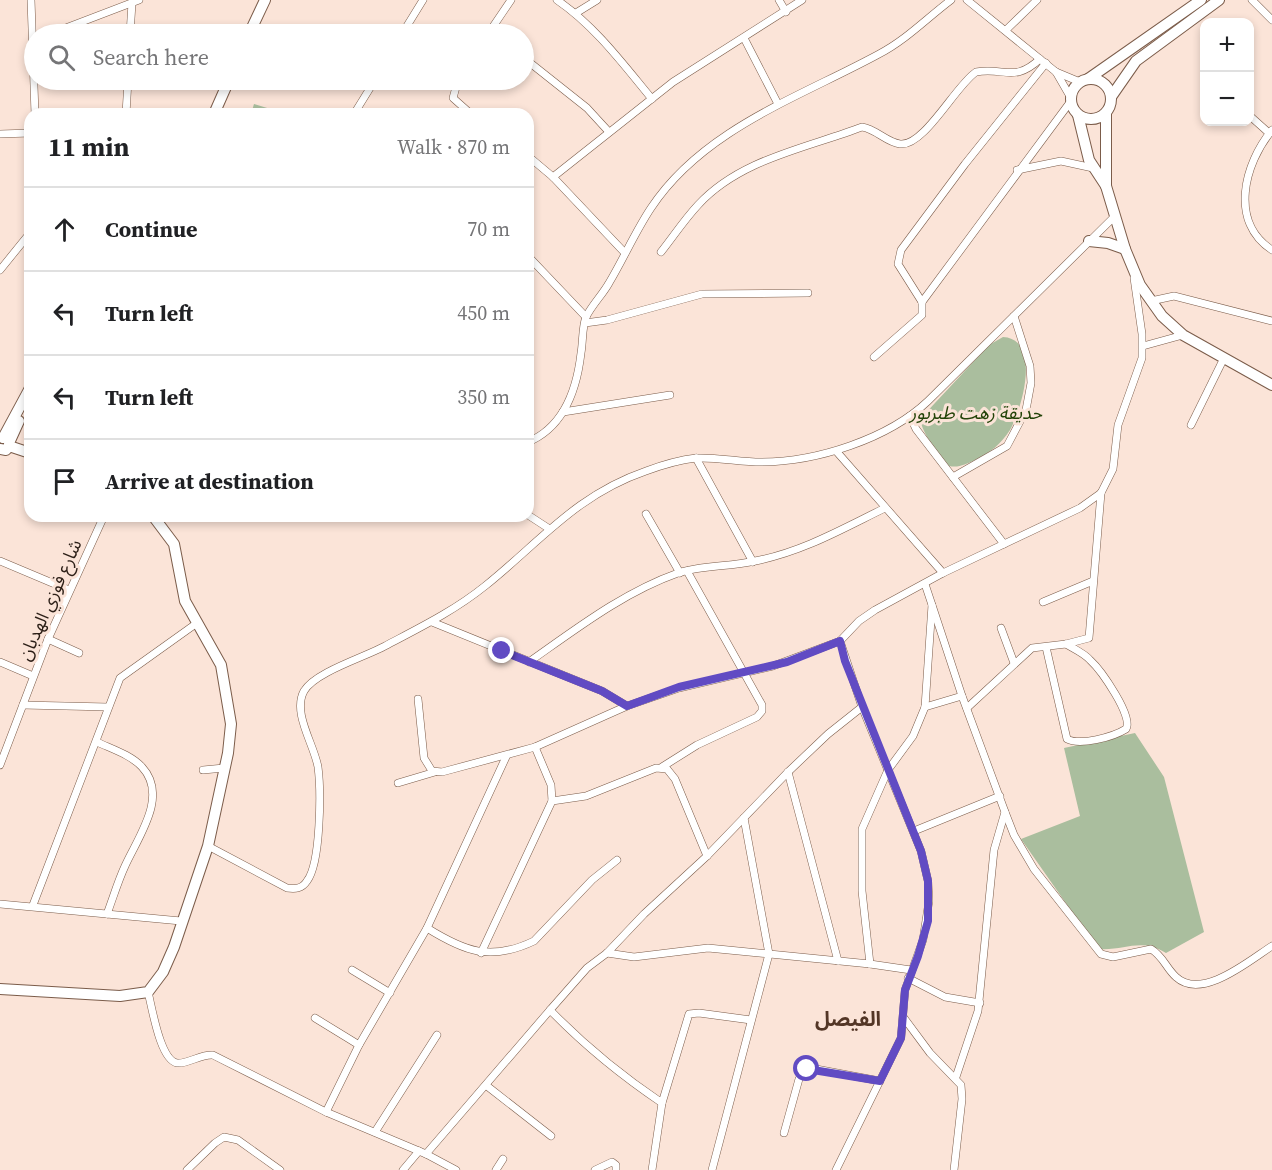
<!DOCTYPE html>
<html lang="en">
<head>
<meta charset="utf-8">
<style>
  body { margin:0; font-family:"Source Serif 4","Noto Sans Arabic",serif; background:#f6f6f6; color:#202124 }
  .controls { position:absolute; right:18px; top:18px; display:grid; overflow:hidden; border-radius:12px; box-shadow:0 3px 9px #0003 }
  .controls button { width:54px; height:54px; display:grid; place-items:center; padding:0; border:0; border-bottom:2px solid #e0e0e0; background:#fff; color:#202124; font:30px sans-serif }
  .stop { position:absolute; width:18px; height:18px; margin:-14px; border:4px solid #614bc3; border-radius:50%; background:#fff }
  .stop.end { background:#614bc3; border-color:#fff; box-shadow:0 2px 6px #0008 }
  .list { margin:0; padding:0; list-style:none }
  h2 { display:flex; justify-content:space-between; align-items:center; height:78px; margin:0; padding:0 24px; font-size:26px }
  h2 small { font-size:20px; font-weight:400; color:#757577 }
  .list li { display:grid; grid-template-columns:39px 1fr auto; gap:18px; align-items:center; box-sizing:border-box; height:84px; padding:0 24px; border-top:2px solid #e0e0e0 }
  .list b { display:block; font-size:22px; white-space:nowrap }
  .list em { font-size:20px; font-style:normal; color:#757577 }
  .icon { flex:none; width:33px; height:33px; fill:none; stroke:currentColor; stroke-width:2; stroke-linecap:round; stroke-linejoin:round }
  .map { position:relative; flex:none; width:1272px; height:1170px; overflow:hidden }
  .search { position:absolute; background:#fff; box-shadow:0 3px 9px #0003; left:24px; top:24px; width:510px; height:66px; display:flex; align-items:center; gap:15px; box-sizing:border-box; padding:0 21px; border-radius:33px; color:#757577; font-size:22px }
  .panel { position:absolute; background:#fff; box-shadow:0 3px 9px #0003; left:24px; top:108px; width:510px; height:414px; border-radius:18px }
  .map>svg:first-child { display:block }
  .green { fill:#aabe9e }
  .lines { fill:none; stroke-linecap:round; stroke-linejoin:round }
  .street-casing { stroke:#7b5c4a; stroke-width:8 }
  .secondary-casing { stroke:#7b5c4a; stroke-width:12 }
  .street { stroke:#fff; stroke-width:7 }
  .secondary { stroke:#fff; stroke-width:10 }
  .route { stroke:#614bc3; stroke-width:8 }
  .labels { text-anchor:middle; stroke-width:6; stroke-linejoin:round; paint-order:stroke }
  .park-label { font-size:18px; font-style:italic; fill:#234308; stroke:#fbe4d8 }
  .street-label { font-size:18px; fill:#2c1f17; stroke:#fbe4d8 }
  .neighbourhood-label { font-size:20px; font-weight:bold; fill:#533626; stroke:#fbe4d8 }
</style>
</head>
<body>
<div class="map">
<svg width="1272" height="1170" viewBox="0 0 1272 1170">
  <rect width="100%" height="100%" fill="#fbe4d8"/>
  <!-- green -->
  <g class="green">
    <path d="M 254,104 L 287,114 L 251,114 Z"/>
    <path d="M 1003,337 C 1042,339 1022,409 1010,430 C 1001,444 990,453 975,460 C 966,464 959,468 949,466 C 940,455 919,431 921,418 L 989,345 Z"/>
    <path d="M 1135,733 L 1164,777 L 1204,932 L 1166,953 C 1140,937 1126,951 1098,949 L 1021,839 L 1080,816 L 1064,748 Z"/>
  </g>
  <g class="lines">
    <!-- street casing -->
    <g class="street-casing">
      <g id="street">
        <path d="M 31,0 L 35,114"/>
        <path d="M 557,0 C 595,26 623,64 652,99"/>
        <path d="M 779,0 L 786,12"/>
        <path d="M 967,0 L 1056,72 L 1080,82"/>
        <path d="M 1252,0 L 1272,20"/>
        <path d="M 576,13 L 597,0"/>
        <path d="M 1006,30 L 1037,0"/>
        <path d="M 50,34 L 139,0"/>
        <path d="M 130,34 L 132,3"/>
        <path d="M 402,34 L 423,0"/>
        <path d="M 488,34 L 511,0"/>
        <path d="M 744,38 L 778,104"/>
        <path d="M 524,58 L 587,108 L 609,132"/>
        <path d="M 1056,72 L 1071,98"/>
        <path d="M 458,80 L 453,98 L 471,114"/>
        <path d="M 126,114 L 128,80"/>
        <path d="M 354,114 L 375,80"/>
        <path d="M 1250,116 L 1269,133"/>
        <path d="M 1272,130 C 1244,164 1229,222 1272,250"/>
        <path d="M 0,134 L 30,133"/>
        <path d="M 528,156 L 553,177 L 624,252"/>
        <path d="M 1017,170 L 1061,161 L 1093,168"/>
        <path d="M 553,177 L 673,82 L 802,0"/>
        <path d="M 661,252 C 673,237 684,220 698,205 C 740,159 807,148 862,127 C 876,129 886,142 900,144 C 924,147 956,85 976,72 C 1005,67 1014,83 1040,59"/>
        <path d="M 528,256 L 586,317"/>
        <path d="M 0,270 L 30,233"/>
        <path d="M 1151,301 L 1174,296 L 1272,321"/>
        <path d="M 922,302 L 1071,101"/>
        <path d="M 585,323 L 607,320 L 702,294 L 808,293"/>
        <path d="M 1143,346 L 1183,335"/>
        <path d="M 874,357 L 922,315 L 922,302 L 898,264 L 901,250 L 965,164 L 1046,63"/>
        <path d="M 563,412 L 670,395"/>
        <path d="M 910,416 L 916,429 L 1004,544"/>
        <path d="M 1191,425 L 1223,360"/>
        <path d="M 528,442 C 564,427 577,388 581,353 C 583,342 582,327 586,317 C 592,305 603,294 609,283 C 624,258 635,232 651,208 C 703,129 800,97 879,54 C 906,40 927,18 951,0"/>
        <path d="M 837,452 L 943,573"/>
        <path d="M 696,458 L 753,562"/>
        <path d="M 953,477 L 1007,446 L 1026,410 L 1031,383 L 1030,366 L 1014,316"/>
        <path d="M 646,514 L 680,573"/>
        <path d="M 528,515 L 548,528"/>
        <path d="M 0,561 L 69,590"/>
        <path d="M 1043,602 L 1093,581"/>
        <path d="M 932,605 L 962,696 L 1005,812 L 994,850 L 978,1011 L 956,1077"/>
        <path d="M 432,622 L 602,691 L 627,706"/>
        <path d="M 1001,628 L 1014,663"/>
        <path d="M 48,639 L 79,653"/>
        <path d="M 1046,647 L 1067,739 C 1080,746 1113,737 1126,729 C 1134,717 1101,670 1090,660 C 1084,653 1074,649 1066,644"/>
        <path d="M 0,662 L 33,676"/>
        <path d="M 529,662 C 576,629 624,592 678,573 C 702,565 730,567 755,561 C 802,552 842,529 885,508"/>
        <path d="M 418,699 L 424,758 L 432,771 L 442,772 L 535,747 L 627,706 L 679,688 L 773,666 L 840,641"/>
        <path d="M 23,705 L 108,707"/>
        <path d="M 925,707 L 962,696"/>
        <path d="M 967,708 L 1032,648 L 1066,644 L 1089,638 L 1101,493"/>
        <path d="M 97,742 C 112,749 131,755 142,767 C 169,796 138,837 125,866 C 118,881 113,898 107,914"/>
        <path d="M 0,765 L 48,639 L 104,516"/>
        <path d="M 662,767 L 697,745 L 757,717 L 762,711 L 762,705 L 687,571"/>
        <path d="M 203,770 L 224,768"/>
        <path d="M 788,772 L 838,961"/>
        <path d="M 398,783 L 435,772"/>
        <path d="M 552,801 L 586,796 L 656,768 L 667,769 L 675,779 L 707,856"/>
        <path d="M 1005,812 L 1014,835 L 1034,869 L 1101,954 L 1113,957 L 1151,949 C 1163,956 1166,968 1176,977 C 1202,1001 1250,960 1272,946"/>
        <path d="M 914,831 L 1000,796"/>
        <path d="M 208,846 L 287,888 C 295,889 302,889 307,881 C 321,863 321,790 318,767 C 314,744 292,713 304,691 C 315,672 365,657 385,646 C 419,628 454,611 485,586 C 540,542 576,495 646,471 C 662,465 679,460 696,458 C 717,457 740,462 761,462 C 816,462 888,439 928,401 L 1115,216"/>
        <path d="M 0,904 L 181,921"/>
        <path d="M 33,905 L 120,678 L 197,623"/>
        <path d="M 427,928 C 464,951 490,962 534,941 L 592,880 L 617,860"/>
        <path d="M 481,953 L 552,801 L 551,785 L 535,747"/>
        <path d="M 607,953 L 634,957 L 708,948 L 870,964 L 911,970"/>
        <path d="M 870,964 L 862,891 L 862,829 L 888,770 L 913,736 L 925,707 L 932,605 L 925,584"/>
        <path d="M 352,970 L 390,993"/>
        <path d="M 908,978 L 945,997 L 980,1003"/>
        <path d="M 148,992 C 152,1007 160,1060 177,1063 C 189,1064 200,1054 213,1055 L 326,1112 L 426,1154 L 456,1170"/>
        <path d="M 315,1018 L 359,1045"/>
        <path d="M 904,1018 L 930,1053 L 961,1085 L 962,1099 L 954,1170"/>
        <path d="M 751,1020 L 699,1013 L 689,1014 L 662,1103 C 622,1076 584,1045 550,1010 L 587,968 L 607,953 L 644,914 L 707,856 L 788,772 L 828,734 L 862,707"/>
        <path d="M 487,1086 L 551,1136"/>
        <path d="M 326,1112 L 359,1045 L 427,928 L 506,757"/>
        <path d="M 375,1132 L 437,1035"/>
        <path d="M 784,1133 L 799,1079 L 804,1071 L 816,1069 L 880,1081"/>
        <path d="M 426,1154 L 550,1010"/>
        <path d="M 187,1170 L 215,1143 L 224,1137 L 238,1140 L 280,1170"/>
        <path d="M 403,1170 L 419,1151"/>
        <path d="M 496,1170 L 503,1159"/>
        <path d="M 595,1170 L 612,1162 L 616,1165 L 616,1170"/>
        <path d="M 652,1170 L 662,1103"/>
        <path d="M 712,1170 L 769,954 L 744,818"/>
        <path d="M 836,1170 L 901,1038 L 905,990 L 923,940 L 929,901 L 928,881 L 921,851 L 862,707 L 840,641 L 859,621 L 875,610 L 943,573 L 1080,508 L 1101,493 L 1113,469 L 1118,425 L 1142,358 L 1142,334 L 1134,278"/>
      </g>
    </g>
    <!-- secondary casing -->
    <g class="secondary-casing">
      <g id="secondary">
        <path d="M 249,34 L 265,0"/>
        <circle cx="1091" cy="99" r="20"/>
        <path d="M 1088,79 L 1201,0"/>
        <path d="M 1111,97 L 1136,61 L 1219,0"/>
        <path d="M 1106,113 L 1106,186 L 1125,249 L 1140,285 L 1162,316 L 1183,335 L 1272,385"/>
        <path d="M 214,114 L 229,80"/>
        <path d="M 1078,115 L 1089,160 L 1106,186"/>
        <path d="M 1089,241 L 1108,243 L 1125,249"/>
        <path d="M 3,438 L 30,388"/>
        <path d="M 9,443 L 19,421"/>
        <path d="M 0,449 L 6,450 L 9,446 L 30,453"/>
        <path d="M 0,989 L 120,996 L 148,992 L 163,972 L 174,947 L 208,846 L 228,753 L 231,724 L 221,665 L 185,601 L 174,544 L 153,516"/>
      </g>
    </g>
    <!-- street -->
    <use href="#street" class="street"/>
    <!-- secondary -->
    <use href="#secondary" class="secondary"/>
  </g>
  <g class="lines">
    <!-- route -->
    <path class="route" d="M 502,651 L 602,691 L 627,706 L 679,687 L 787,662 L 840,641 L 845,661 L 921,851 L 928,881 L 928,921 L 918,956 L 905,990 L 901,1038 L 880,1081 L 807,1069"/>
  </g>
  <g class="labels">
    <!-- park labels -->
    <g class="park-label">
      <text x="976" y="419">حديقة زهت طبربور</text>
    </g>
    <!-- street labels -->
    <g class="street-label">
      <text transform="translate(50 600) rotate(-66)" y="6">شارع فوزي الهدبان</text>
    </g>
    <!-- neighbourhood labels -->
    <g class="neighbourhood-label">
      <text x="848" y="1026">الفيصل</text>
    </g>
  </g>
</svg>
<div class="controls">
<button>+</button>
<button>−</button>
</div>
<div class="stop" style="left:807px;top:1069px"></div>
<div class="stop end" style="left:502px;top:651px"></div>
<div class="search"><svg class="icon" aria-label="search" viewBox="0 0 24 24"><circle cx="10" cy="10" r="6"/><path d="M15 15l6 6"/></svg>Search here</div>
<section class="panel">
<h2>11 min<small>Walk · 870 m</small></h2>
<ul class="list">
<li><svg class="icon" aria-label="ahead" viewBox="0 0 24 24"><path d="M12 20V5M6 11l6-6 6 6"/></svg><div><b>Continue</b></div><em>70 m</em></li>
<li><svg class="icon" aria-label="left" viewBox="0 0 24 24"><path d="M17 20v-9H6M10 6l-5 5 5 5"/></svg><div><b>Turn left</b></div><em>450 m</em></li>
<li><svg class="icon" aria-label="left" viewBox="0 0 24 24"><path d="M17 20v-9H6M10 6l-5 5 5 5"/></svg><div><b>Turn left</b></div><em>350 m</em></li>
<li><svg class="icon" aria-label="arrive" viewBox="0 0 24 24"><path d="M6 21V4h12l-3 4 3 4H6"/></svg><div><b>Arrive at destination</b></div></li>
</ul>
</section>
</div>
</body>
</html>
